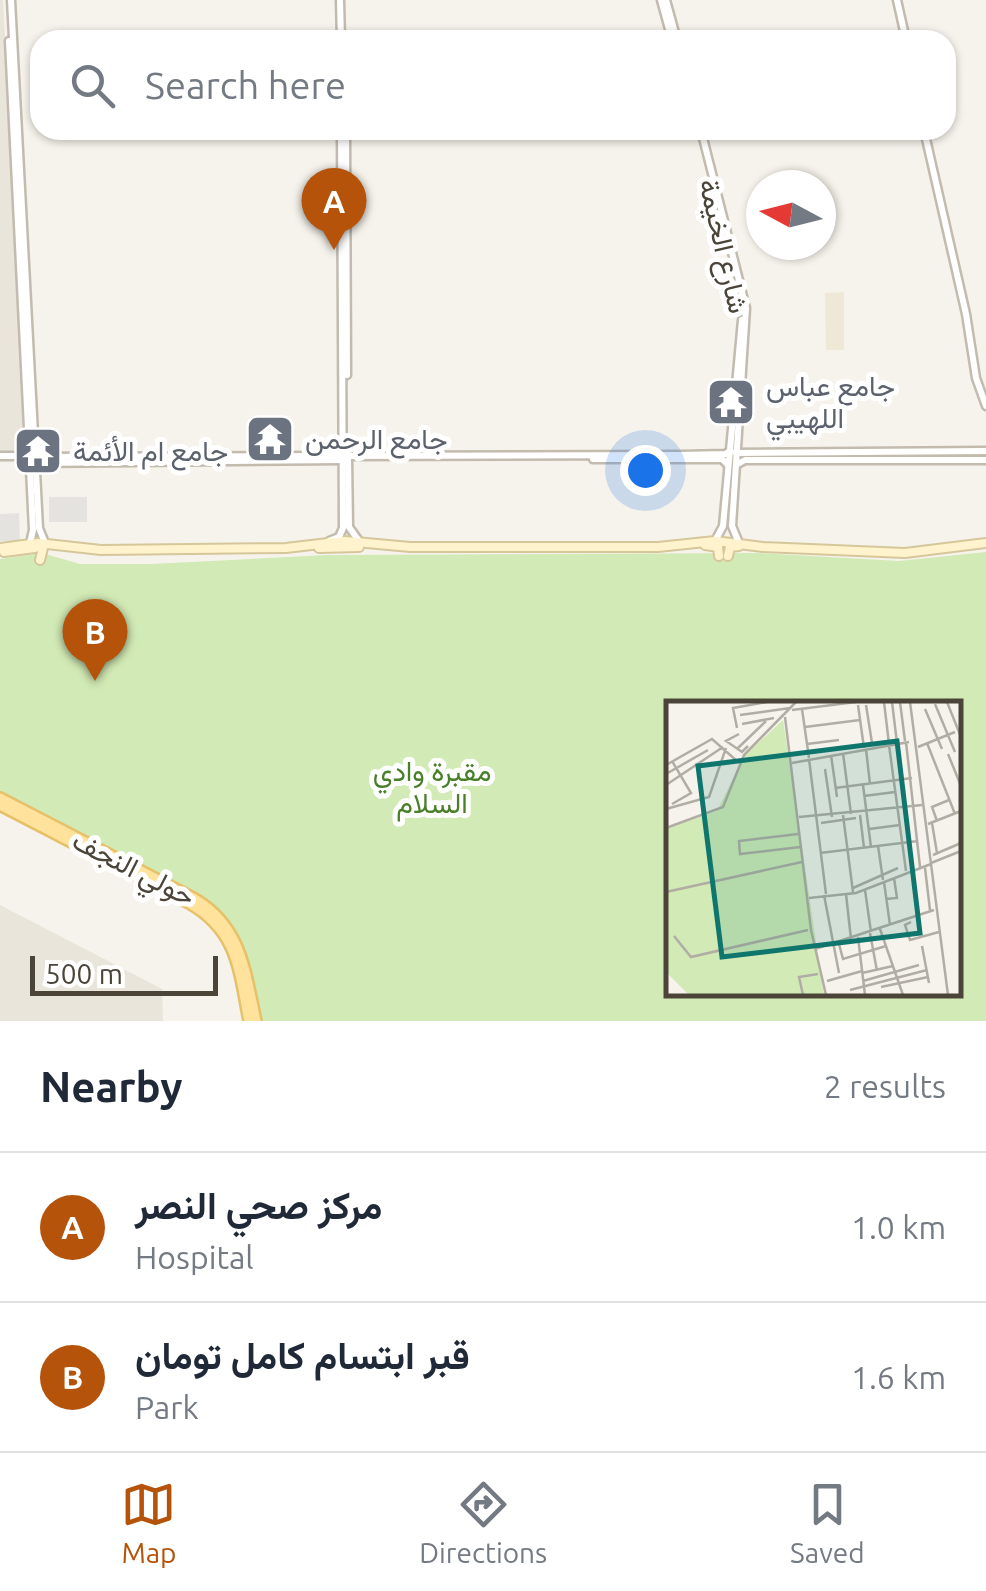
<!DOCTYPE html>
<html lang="en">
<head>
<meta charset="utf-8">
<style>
  body { margin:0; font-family:Ubuntu,Vazirmatn,sans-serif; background:#f6f6f7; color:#1f2937 }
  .compass { position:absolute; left:746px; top:170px; width:90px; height:90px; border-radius:50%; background:#fff; box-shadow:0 2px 8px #0004; rotate:277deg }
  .scale { position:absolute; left:30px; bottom:25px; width:188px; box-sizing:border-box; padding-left:10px; border:5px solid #4b4439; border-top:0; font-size:28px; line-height:35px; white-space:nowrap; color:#4b4439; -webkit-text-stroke:8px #fff; paint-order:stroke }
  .you { position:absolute; left:645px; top:470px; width:35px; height:35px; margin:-25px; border:8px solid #fff; border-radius:50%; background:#1a73e8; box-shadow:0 0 0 15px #1a73e833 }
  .badge { display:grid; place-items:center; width:65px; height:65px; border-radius:50%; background:#b45309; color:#fff; font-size:32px; font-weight:700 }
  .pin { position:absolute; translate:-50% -82px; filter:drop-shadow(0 2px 5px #0008) }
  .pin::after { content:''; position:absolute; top:52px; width:35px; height:30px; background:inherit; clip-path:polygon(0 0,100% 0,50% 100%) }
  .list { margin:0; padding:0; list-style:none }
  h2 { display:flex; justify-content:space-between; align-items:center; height:130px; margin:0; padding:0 40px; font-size:42px }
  h2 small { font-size:32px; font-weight:400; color:#747a83 }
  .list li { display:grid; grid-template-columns:65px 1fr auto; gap:30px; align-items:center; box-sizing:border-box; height:150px; padding:0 40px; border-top:2px solid #e0e1e3 }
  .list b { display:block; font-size:38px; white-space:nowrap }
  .list p { margin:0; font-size:32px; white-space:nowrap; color:#747a83 }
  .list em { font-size:32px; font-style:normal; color:#747a83 }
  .icon { flex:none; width:55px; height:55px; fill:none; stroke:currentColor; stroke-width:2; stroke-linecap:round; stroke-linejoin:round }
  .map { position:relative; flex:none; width:986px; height:1021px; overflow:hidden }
  .search { position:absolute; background:#fff; box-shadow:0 2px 8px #0004; left:30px; right:30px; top:30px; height:110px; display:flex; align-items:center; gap:25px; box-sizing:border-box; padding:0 35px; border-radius:30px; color:#747a83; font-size:38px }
  .sheet { height:430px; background:#fff }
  nav { display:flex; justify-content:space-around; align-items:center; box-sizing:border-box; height:140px; border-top:2px solid #e0e1e3; background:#fff; font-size:28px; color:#747a83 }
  nav a { display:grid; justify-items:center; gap:5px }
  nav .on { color:#b45309 }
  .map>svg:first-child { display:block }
  .residential { fill:#eae5da }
  .education { fill:#efe8d6 }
  .green { fill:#d2eab5; fill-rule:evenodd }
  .parking { fill:#e5e3e0 }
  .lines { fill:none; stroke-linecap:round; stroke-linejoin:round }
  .tertiary-casing { stroke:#c2bbae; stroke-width:11 }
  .secondary-casing { stroke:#d6c79b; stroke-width:12 }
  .primary-casing { stroke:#e6c16a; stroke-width:14 }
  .tertiary { stroke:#fff; stroke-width:6 }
  .secondary { stroke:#fff3cd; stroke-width:8 }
  .primary { stroke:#ffe39c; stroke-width:9 }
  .labels { text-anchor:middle; stroke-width:10; stroke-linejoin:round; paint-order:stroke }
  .street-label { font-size:28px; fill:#4b4439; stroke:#fff }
  .worship-label { font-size:28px; fill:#5b616d; stroke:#fff; text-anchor:start }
  .park-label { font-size:28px; fill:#4a7f2a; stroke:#fff }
  .inset-road { fill:none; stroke:#b2ada4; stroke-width:2.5 }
  .view { fill:#0f766e; fill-opacity:0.15; stroke:#0f766e; stroke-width:5 }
  .inset-edge { fill:none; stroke:#4b4439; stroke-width:5 }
</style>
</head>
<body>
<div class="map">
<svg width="986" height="1021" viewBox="0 0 986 1021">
  <rect width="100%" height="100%" fill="#f6f3ec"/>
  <!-- residential -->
  <g class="residential">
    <path d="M 0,0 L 3,0 L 28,461 L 0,460 Z"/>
    <path d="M 0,905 L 162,989 L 163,1021 L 0,1021 Z"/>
  </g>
  <!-- education -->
  <path class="education" d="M 844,292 L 844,350 L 826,350 L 825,293 Z"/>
  <!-- green -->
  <path class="green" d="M 986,552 L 986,1021 L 257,1021 L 233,932 L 0,796 L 0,559 L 42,553 L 80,564 L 151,564 L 327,555 L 758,553 L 899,561 ZM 668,704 L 958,704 L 958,994 L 668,994 Z"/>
  <!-- parking -->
  <g class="parking">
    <rect x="49" y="497" width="38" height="25"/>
    <path d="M 19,513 L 20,541 L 0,541 L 0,514 Z"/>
  </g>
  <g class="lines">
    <!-- tertiary casing -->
    <g class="tertiary-casing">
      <g id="tertiary">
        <path d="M 11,0 L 39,528 L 45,543"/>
        <path d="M 340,0 L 341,40"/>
        <path d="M 661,0 L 672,40"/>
        <path d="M 666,0 L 677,40"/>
        <path d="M 897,0 L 906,40"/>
        <path d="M 9,41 L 33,530 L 30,543"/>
        <path d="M 346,130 L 347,375"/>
        <path d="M 701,130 L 746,308 L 732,526 L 739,543"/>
        <path d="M 924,130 L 966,314 L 976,378 L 986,406"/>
        <path d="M 736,453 L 986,451"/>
        <path d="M 0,456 L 30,456"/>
        <path d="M 35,457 L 681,455 L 725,454 L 731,451"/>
        <path d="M 348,458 L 349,527 L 359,541"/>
        <path d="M 593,459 L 722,459 L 728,465"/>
        <path d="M 35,463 L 344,460"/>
        <path d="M 736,465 L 745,460 L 986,460"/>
        <path d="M 329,541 L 339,537 L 343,528 L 341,130"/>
        <path d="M 715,541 L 723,526 L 742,320"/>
      </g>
    </g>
    <!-- secondary casing -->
    <g class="secondary-casing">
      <g id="secondary">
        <path d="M 705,545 L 718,547 L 719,556"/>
        <path d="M 0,548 L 38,543 L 101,550 L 286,548 L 345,541 L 410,547 L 658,547 L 715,541 L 763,547 L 905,553 L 986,543"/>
        <path d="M 319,548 L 359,547"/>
        <path d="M 4,552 L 35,548"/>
        <path d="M 728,556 L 730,547 L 739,546"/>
        <path d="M 40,560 L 43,548"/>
      </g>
    </g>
    <!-- primary casing -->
    <g class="primary-casing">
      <g id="primary">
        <path d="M 0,798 L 195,899 C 242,927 245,972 256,1021"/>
        <path d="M 0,805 L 189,903 C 238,931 239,970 249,1021"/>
      </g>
    </g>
    <!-- tertiary -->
    <use href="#tertiary" class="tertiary"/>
    <!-- secondary -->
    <use href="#secondary" class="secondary"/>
    <!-- primary -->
    <use href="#primary" class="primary"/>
  </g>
  <!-- icons -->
  <defs>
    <g id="temple-square" transform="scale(2.5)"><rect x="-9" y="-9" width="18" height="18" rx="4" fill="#6b7280" stroke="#fff"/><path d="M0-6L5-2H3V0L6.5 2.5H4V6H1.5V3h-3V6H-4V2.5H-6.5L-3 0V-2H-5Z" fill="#fff"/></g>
  </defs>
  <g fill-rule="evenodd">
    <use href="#temple-square" x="731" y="402"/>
    <use href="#temple-square" x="270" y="439"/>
    <use href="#temple-square" x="38" y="451"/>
  </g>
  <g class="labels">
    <!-- street labels -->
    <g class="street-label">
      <text transform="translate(724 246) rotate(77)" y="10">شارع الخيمة</text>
      <text transform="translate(134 868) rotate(27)" y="10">حولي النجف</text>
    </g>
    <!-- worship labels -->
    <g class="worship-label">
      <text x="766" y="396">جامع عباس<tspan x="766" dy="32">اللهيبي</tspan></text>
      <text x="305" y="449">جامع الرحمن</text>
      <text x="73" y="461">جامع ام الأئمة</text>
    </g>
    <!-- park labels -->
    <g class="park-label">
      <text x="432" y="781">مقبرة وادي<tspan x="432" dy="32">السلام</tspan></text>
    </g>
  </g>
  <!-- overview -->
  <g transform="translate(666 701)">
    <rect width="295" height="295" fill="#f6f3ec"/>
    <path d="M 117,19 L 158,294 L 23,294 L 0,271 L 0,128 L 51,110 L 78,55 Z" fill="#d2eab5"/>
    <path class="inset-road" d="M 218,1 L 223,43M 226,1 L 231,42M 234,1 L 239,40M 244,1 L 282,294M 281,1 L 295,36M 269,3 L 289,51M 192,4 L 198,47M 200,4 L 206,42M 136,8 L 143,57M 259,8 L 276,48M 126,9 L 190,1M 74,14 L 124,7M 119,16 L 145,229 L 160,294M 76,23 L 108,17M 139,26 L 194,19M 71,27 L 67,7 L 101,1M 73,33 L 60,40 L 76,51 L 82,45M 240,41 L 254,166M 261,42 L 289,113M 141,43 L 173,39M 231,43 L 239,106M 223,44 L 240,170M 252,46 L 289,31M 72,47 L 100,20M 200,48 L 204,83M 177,52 L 185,113M 282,53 L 295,85M 165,54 L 171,96M 143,58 L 160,193M 126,62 L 243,41M 0,64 L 46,38 L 71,60M 159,68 L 166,116M 0,73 L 42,49M 0,84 L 57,46M 197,84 L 205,146M 169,87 L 246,77M 198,95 L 229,91M 6,103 L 25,92 L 6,60M 239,107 L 247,167M 0,108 L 43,96 L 60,47M 177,114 L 187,191M 194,114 L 198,147M 133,116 L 256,104M 271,120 L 266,106 L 283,99M 155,122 L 190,117M 266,122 L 271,152M 262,123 L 295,110M 0,127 L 57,106 L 78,54 L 130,1M 203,128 L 234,124M 132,133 L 73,140 L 74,153 L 134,146M 212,145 L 217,179M 154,152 L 252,140M 267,154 L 295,142M 265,162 L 295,150M 259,167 L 264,209M 218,181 L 224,224M 187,187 L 232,167M 199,189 L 205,231M 0,191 L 136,161M 180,193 L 185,238M 158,194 L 173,272M 143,197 L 190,192 L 265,163M 220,198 L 231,197 L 228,177M 245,221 L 239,224 L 244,239 L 273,231M 214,228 L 237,294M 204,232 L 211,270M 8,235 L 25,256 L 142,229M 192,236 L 199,294M 173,243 L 177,258 L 220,245M 256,245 L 263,282M 149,248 L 268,209M 196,272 L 227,265M 161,280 L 196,270M 197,280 L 253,264M 215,286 L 262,276M 184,289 L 261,269M 137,294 L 133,276 L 152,273"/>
    <path class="view" d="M 231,40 L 254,232 L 56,256 L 32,65 Z"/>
    <rect width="295" height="295" class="inset-edge"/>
  </g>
</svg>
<svg class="compass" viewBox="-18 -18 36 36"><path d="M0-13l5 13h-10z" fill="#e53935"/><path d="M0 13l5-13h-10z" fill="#747a83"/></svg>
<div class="scale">500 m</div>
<div class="you"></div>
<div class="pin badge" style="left:334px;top:250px">A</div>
<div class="pin badge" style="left:95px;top:681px">B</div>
<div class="search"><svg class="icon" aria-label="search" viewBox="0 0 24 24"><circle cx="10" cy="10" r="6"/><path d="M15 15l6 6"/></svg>Search here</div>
</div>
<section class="sheet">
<h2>Nearby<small>2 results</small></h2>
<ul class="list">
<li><span class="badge">A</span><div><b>مركز صحي النصر</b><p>Hospital</p></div><em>1.0 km</em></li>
<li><span class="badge">B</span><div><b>قبر ابتسام كامل تومان</b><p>Park</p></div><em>1.6 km</em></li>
</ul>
</section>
<nav>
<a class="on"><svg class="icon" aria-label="map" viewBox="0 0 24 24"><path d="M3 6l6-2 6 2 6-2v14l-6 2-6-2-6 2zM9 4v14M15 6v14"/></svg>Map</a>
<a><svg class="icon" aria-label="directions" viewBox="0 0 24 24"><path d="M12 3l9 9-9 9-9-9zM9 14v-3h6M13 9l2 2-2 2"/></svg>Directions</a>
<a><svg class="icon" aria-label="saved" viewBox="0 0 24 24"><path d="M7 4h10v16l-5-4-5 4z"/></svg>Saved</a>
</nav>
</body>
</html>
